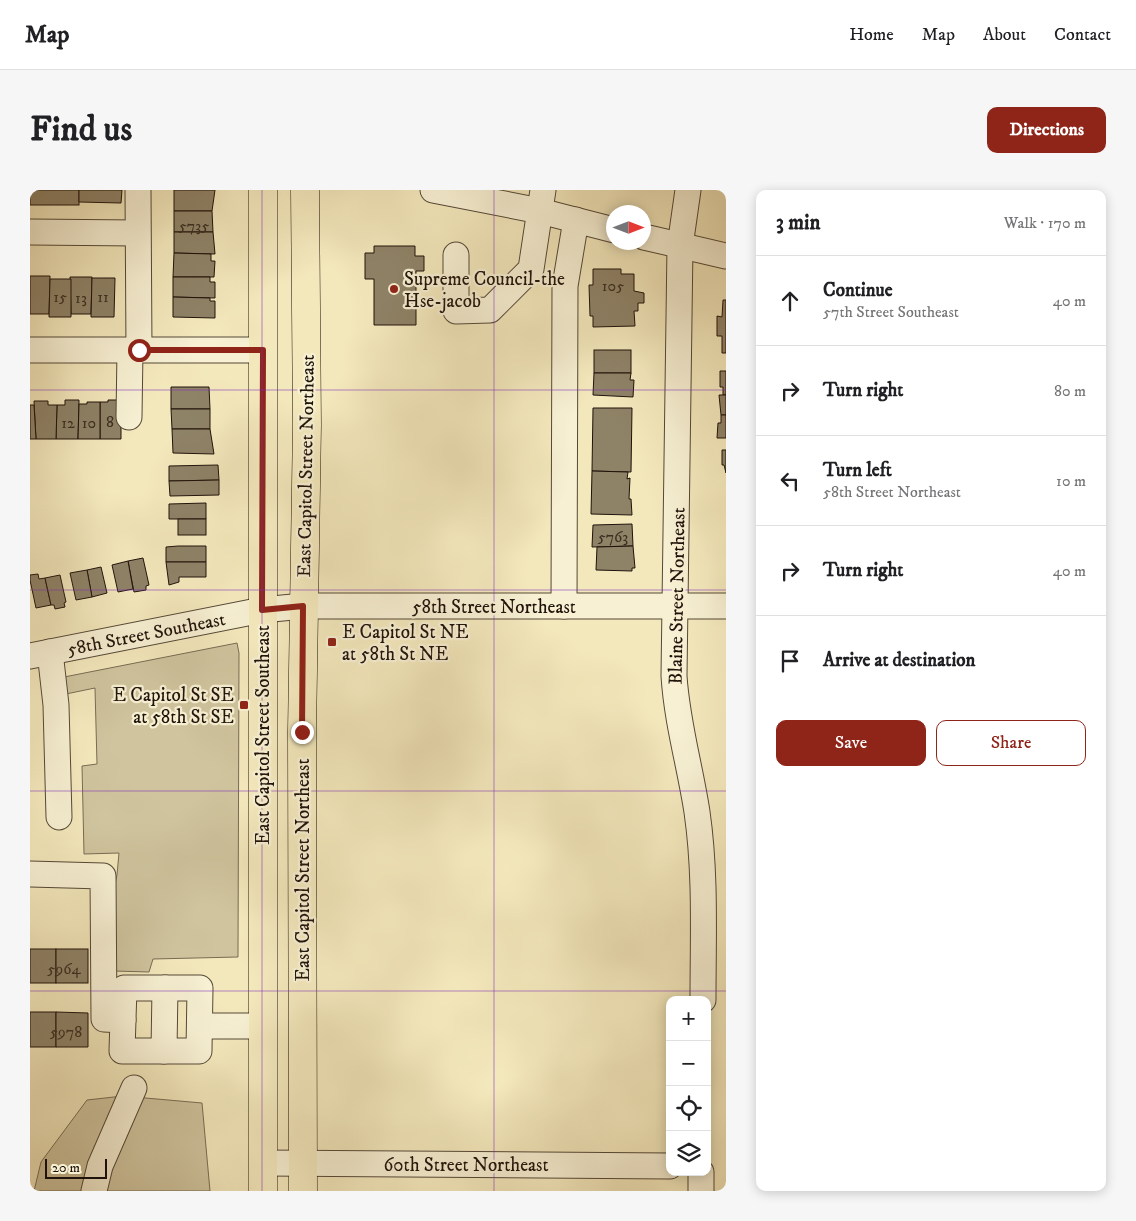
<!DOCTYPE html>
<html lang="en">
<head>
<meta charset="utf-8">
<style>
  body { margin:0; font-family:"IM FELL DW Pica",serif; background:#f6f6f6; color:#202124 }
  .controls { position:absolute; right:15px; bottom:15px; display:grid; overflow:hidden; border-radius:10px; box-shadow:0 2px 12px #0003 }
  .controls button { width:45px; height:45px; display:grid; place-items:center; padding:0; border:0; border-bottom:1px solid #e0e0e0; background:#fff; color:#202124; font:25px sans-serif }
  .compass { position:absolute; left:576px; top:15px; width:45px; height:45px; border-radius:50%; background:#fff; box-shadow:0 2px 12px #0003; rotate:90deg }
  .scale { position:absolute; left:15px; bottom:12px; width:62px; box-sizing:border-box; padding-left:5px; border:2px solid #20130b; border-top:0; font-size:14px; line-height:18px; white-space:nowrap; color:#20130b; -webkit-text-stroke:4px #f7f0d3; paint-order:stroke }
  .stop { position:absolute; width:15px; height:15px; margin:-11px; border:4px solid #8f2418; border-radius:50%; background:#fff }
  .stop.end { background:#8f2418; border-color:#fff; box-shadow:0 1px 5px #0008 }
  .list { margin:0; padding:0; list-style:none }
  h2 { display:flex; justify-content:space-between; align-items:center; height:65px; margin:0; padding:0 20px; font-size:21px }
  h2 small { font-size:16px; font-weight:400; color:#757577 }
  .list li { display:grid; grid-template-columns:32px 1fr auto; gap:15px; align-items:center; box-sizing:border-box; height:90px; padding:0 20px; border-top:1px solid #e0e0e0 }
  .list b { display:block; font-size:19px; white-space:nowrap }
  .list p { margin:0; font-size:16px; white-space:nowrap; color:#757577 }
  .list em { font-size:16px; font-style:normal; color:#757577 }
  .actions { display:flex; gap:10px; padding:15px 20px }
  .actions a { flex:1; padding:11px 0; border:1px solid #8f2418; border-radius:10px; text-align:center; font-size:18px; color:#8f2418 }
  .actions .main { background:#8f2418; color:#fff }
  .icon { flex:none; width:28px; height:28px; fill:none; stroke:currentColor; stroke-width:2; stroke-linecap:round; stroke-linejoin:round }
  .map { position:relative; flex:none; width:696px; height:1001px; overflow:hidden; border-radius:10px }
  header { display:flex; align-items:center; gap:30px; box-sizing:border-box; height:70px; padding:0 25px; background:#fff; border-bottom:1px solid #e0e0e0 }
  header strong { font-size:24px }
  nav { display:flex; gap:28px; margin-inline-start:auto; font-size:18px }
  .intro { display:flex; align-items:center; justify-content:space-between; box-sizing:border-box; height:120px; padding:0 30px }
  h1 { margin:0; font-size:35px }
  .button { padding:12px 22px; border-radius:10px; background:#8f2418; color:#fff; font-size:18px; font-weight:700 }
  main { display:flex; gap:30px; padding:0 30px }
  aside { flex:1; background:#fff; border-radius:10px; box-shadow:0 2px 12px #0003 }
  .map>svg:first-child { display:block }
  .green { fill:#cfc49e; stroke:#786c54 }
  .building { fill:#8e8267; stroke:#20130b }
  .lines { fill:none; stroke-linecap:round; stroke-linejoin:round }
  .minor-casing { stroke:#554837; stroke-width:27 }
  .major-casing { stroke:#20130b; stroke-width:29 }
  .minor { stroke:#f7f0d3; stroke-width:25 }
  .major { stroke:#f3e8bc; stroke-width:28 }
  .route { stroke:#8f2418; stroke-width:6 }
  .grid { fill:none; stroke:#7b2cbf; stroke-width:1; stroke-opacity:0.55 }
  .poi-dot { fill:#8f2418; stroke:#f7f0d3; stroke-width:2 }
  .labels { text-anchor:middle; stroke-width:4.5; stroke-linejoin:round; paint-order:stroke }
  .number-label { font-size:16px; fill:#3c2f22 }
  .poi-label { font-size:19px; fill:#20130b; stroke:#f7f0d3; text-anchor:start }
  .street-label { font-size:19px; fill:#20130b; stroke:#f7f0d3 }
</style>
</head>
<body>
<header>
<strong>Map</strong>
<nav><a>Home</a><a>Map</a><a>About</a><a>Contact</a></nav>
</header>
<div class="intro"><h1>Find us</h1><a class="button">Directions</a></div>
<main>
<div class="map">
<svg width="696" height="1001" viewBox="0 0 696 1001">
  <rect width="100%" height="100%" fill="#f3e8bc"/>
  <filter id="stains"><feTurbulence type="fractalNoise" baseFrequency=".004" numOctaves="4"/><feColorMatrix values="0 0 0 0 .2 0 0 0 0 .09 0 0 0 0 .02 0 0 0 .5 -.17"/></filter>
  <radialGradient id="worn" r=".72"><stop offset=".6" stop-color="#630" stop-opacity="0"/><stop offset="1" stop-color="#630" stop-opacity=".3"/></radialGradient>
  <!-- green -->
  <g class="green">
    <path d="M 207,453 L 209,463 L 208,767 L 123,769 L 119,782 L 84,781 L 78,726 L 87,685 L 89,663 L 54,664 L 52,576 L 67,574 L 65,498 L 31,505 L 29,488 Z"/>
    <path d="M 93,906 L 172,913 L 180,1001 L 4,1001 L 11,972 L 57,910 Z"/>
  </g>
  <!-- building -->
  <g class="building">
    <rect x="0" y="0" width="49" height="15"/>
    <path d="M 49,0 L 92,0 L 91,13 L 49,12 Z"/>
    <path d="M 144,0 L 185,0 L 182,21 L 144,21 Z"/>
    <path d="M 144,21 L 182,21 L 183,42 L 144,42 Z"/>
    <path d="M 144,42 L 183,42 L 185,64 L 144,63 Z"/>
    <path d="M 344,56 L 385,56 L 385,66 L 394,66 L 394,81 L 386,81 L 386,135 L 344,135 L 344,89 L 335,89 L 335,63 L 344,63 Z"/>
    <path d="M 144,63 L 181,64 L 181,71 L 185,71 L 184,87 L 143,87 Z"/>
    <path d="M 563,79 L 591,79 L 591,84 L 604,84 L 604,101 L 614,103 L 614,113 L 608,113 L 608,121 L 604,121 L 605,136 L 563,137 L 563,126 L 560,126 L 559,95 L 563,95 Z"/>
    <path d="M 0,86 L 20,86 L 19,124 L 0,124 Z"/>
    <path d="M 40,87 L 62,87 L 61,124 L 41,124 Z"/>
    <path d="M 143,87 L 180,87 L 180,92 L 185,92 L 185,108 L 143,107 Z"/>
    <path d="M 62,88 L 85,88 L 84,127 L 61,127 Z"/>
    <path d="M 20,89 L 41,89 L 41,127 L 19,127 Z"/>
    <path d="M 143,107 L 180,108 L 180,111 L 185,111 L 185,128 L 143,127 Z"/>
    <path d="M 693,110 L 696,110 L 696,163 L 692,163 L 692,146 L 687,146 L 687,126 L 692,127 Z"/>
    <rect x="564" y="160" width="37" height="23"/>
    <path d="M 690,181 L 696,181 L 696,205 L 693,205 L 693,197 L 690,197 Z"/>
    <path d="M 564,183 L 601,183 L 600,190 L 604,190 L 603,207 L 563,205 Z"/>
    <path d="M 141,197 L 179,197 L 180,219 L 141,219 Z"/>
    <path d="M 689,205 L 696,205 L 696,225 L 691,225 Z"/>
    <path d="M 35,210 L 49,210 L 48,249 L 26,249 L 27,215 L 35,215 Z"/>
    <path d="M 78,210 L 91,210 L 91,249 L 70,249 L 70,212 L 78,212 Z"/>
    <path d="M 4,211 L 18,211 L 18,215 L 27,215 L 26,249 L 6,249 Z"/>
    <path d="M 57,212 L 70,212 L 70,249 L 48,249 L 49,214 L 57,214 Z"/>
    <path d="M 0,215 L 4,215 L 6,249 L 0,249 Z"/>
    <path d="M 563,218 L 602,218 L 601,282 L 562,281 Z"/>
    <path d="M 141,219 L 180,219 L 180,239 L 142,239 Z"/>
    <path d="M 691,225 L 696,225 L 696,248 L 687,248 L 688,233 L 691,233 Z"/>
    <path d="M 142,239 L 180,239 L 184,264 L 143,263 Z"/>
    <path d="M 692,260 L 696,260 L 696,283 L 694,275 L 692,275 Z"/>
    <path d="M 188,275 L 189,290 L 139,291 L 139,276 Z"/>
    <path d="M 562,281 L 598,282 L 597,289 L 600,288 L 599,309 L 601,309 L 602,325 L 561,324 Z"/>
    <path d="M 189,290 L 189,305 L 140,306 L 139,291 Z"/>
    <path d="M 176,313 L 176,329 L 139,329 L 139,314 Z"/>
    <rect x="148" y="329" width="28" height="16"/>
    <path d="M 602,334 L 603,356 L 562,357 L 563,335 Z"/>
    <path d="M 148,356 L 176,356 L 176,372 L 136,372 L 136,357 Z"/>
    <path d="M 603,356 L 605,378 L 602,378 L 602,381 L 566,380 L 567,357 Z"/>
    <path d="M 113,368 L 119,395 L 116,396 L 116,400 L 104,402 L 98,371 Z"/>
    <path d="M 98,371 L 103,399 L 88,402 L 82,375 Z"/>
    <path d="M 136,372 L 176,372 L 176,387 L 149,387 L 149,392 L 139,395 Z"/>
    <path d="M 71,377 L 77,403 L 62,407 L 57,380 Z"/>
    <path d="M 57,380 L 62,407 L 46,410 L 40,383 Z"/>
    <path d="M 8,384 L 9,389 L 15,388 L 21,415 L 6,418 L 0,390 L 0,385 Z"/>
    <path d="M 30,385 L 36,412 L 34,413 L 35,417 L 25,419 L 24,415 L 21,415 L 15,388 Z"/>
    <rect x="0" y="759" width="26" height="34"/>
    <rect x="26" y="759" width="32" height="34"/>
    <rect x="0" y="822" width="26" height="35"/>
    <path d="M 26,822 L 58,823 L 58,857 L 26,857 Z"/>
  </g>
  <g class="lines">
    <!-- minor casing -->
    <g class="minor-casing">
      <g id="minor">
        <path d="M 108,0 L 109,160"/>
        <path d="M 403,0 L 510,21 L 584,40"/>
        <path d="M 658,0 L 650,56 L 644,486 C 647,533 660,576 667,622 C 676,684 673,747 673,810"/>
        <path d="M 0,42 L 107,43"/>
        <path d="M 614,47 L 696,66"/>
        <path d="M 426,65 L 426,121 L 460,120 L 501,79 L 513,0"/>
        <path d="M 0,160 L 233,160"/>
        <path d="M 99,227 L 100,160"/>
        <path d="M 534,416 L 535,96 L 546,30"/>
        <path d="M 20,462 L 26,515 L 29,627"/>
        <path d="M 0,466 L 232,420 L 273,416 L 696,416"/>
        <path d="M 0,684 L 73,686 L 74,829 L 93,830"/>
        <path d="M 94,798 L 170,798 L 169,861 L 92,861 Z"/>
        <path d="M 170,836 L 232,836"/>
        <path d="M 134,861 L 135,798"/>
        <path d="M 233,973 L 640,976"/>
        <path d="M 64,1001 L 70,976 L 104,898"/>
        <path d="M 671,1001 L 671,982"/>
      </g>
    </g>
    <!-- major casing -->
    <g class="major-casing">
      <g id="major">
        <path d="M 233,0 L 233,1001"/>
        <path d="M 273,1001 L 272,542 L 277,235 L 275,0"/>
      </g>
    </g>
    <!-- minor -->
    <use href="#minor" class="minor"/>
    <!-- major -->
    <use href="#major" class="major"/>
  </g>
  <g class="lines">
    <!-- route -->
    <path class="route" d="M 109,160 L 233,160 L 232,420 L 273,416 L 272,542"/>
  </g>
  <!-- grid -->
  <path class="grid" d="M 232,0 L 232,1001M 464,0 L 464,1001M 0,200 L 696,200M 0,400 L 696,400M 0,601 L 696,601M 0,801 L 696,801"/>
  <!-- markers -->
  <g class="poi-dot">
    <circle cx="364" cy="99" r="5"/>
    <rect x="297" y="447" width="10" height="10" rx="2.5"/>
    <rect x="209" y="510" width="10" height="10" rx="2.5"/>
  </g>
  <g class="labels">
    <!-- number labels -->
    <g class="number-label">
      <text x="164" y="41">5735</text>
      <text x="583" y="101">105</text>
      <text x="30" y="112">15</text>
      <text x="73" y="112">11</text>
      <text x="51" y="113">13</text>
      <text x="80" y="237">8</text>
      <text x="38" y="238">12</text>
      <text x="59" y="238">10</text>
      <text x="583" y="352">5763</text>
      <text x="34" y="784">5964</text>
      <text x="36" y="847">5978</text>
    </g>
    <!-- poi labels -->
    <g class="poi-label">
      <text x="374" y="95">Supreme Council-the<tspan x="374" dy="22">Hse-jacob</tspan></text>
      <text x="312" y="448">E Capitol St NE<tspan x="312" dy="22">at 58th St NE</tspan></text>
      <text x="204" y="511" text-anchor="end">E Capitol St SE<tspan x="204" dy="22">at 58th St SE</tspan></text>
    </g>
    <!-- street labels -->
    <g class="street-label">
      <text transform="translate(275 276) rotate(-89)" y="7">East Capitol Street Northeast</text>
      <text transform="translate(646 406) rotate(-89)" y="7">Blaine Street Northeast</text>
      <text x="464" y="423">58th Street Northeast</text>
      <text transform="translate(116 443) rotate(-11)" y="7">58th Street Southeast</text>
      <text transform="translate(232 545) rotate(-90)" y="7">East Capitol Street Southeast</text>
      <text transform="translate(272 680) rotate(-90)" y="7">East Capitol Street Northeast</text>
      <text x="436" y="981">60th Street Northeast</text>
    </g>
  </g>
  <rect width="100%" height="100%" filter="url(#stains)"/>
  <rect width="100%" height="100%" fill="url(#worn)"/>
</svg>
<div class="controls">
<button>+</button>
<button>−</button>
<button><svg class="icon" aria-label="locate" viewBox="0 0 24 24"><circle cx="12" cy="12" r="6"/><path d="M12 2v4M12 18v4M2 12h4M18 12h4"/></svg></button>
<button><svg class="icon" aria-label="layers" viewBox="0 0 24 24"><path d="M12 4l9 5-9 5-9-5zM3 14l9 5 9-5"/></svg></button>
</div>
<svg class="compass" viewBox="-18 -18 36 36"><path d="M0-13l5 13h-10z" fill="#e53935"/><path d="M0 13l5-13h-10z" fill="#757577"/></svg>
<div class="scale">20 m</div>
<div class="stop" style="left:109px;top:160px"></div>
<div class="stop end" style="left:272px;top:542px"></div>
</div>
<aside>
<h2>3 min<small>Walk · 170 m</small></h2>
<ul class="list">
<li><svg class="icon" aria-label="ahead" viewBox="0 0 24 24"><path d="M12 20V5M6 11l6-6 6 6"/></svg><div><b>Continue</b><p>57th Street Southeast</p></div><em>40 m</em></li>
<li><svg class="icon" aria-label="right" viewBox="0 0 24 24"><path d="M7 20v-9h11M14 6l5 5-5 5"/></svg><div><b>Turn right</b></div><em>80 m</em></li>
<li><svg class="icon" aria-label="left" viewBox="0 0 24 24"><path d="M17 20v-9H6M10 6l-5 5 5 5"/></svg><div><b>Turn left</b><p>58th Street Northeast</p></div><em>10 m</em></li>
<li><svg class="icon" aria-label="right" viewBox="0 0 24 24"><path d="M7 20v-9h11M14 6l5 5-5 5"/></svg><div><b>Turn right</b></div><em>40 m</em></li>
<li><svg class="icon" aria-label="arrive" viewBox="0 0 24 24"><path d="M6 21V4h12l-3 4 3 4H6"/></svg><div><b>Arrive at destination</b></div></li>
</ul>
<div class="actions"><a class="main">Save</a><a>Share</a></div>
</aside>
</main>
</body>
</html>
